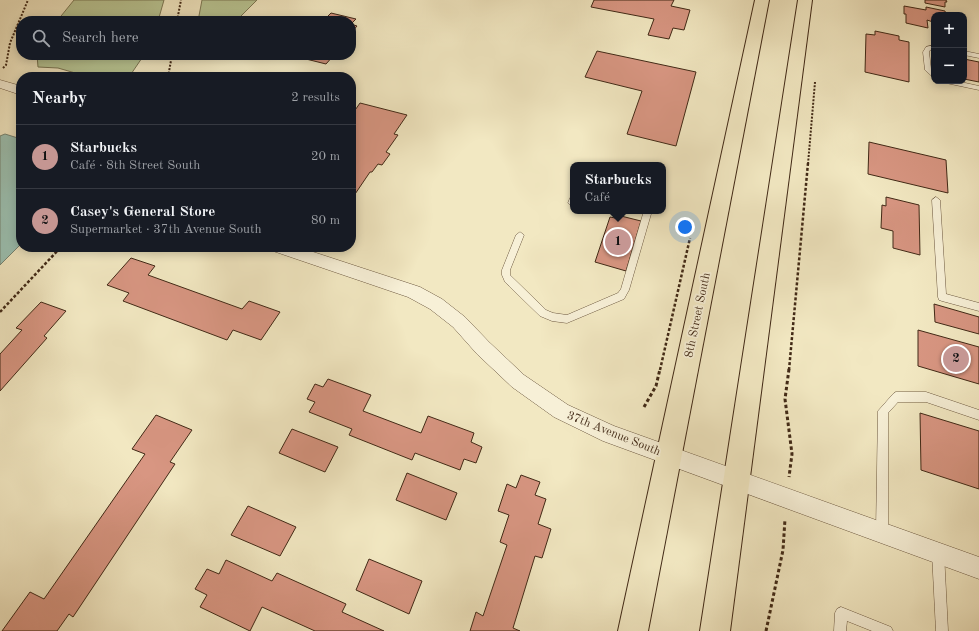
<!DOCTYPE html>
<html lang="en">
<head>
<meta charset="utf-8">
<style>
  body { margin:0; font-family:"Old Standard TT",serif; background:#242831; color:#f1f3f6 }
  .controls { position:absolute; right:12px; top:12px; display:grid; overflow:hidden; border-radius:8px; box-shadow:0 2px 10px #0003 }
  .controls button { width:36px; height:36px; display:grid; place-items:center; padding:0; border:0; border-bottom:1px solid #363941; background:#171b24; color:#f1f3f6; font:20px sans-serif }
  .you { position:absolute; left:685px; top:227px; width:14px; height:14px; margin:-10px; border:3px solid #fff; border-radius:50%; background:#1a73e8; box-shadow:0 0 0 6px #1a73e833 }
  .badge { display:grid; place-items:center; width:26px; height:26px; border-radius:50%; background:#c59692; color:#111; font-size:13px; font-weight:700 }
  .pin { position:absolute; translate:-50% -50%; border:2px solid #fff; box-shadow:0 1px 4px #0006 }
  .popup { position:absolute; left:570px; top:162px; width:96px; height:52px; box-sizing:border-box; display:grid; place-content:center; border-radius:8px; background:#171b24; filter:drop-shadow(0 1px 3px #0005); font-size:13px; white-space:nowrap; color:#9ea1a6 }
  .popup b { font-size:15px; color:#f1f3f6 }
  .popup::after { content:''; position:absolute; left:50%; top:100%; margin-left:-8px; border:8px solid transparent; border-top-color:#171b24 }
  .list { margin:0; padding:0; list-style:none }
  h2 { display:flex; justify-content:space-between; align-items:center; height:52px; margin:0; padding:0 16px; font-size:17px }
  h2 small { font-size:13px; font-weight:400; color:#9ea1a6 }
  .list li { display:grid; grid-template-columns:26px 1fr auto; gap:12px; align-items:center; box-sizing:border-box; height:64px; padding:0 16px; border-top:1px solid #363941 }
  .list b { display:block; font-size:15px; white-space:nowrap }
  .list p { margin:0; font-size:13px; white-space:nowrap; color:#9ea1a6 }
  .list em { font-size:13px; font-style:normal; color:#9ea1a6 }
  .icon { flex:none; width:22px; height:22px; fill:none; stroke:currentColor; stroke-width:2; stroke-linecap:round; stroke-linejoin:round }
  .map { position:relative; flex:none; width:979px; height:631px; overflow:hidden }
  .search { position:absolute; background:#171b24; box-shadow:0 2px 10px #0003; left:16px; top:16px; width:340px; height:44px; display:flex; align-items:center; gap:10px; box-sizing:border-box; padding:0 14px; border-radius:16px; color:#9ea1a6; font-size:15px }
  .panel { position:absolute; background:#171b24; box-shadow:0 2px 10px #0003; left:16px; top:72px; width:340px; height:180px; border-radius:16px }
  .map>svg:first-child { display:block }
  .green { fill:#b9c694; stroke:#7d7855 }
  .water { fill:#9bc0b1; stroke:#778473 }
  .building { fill:#d89682; stroke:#412916 }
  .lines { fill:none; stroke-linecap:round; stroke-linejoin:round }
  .lane-casing { stroke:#6d5941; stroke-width:1 }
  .street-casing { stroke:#6d5941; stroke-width:1 }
  .primary-casing { stroke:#412916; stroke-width:2 }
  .path-far2 { stroke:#412916; stroke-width:2; stroke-dasharray:2 1.5; stroke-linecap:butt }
  .path-far1 { stroke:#412916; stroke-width:2.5; stroke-dasharray:3 2; stroke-linecap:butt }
  .path { stroke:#412916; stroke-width:3; stroke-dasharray:3.5 2.5; stroke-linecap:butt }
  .lane { fill:#f7f0d7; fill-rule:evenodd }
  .street { fill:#f7f0d7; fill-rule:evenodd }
  .primary { fill:#f2e8c2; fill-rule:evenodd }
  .labels { text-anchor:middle; stroke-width:3.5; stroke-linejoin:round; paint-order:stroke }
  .street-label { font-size:12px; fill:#412916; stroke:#f7f0d7 }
</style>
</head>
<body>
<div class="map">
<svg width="979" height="631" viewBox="0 0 979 631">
  <rect width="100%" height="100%" fill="#f2e8c2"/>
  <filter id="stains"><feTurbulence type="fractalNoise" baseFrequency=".005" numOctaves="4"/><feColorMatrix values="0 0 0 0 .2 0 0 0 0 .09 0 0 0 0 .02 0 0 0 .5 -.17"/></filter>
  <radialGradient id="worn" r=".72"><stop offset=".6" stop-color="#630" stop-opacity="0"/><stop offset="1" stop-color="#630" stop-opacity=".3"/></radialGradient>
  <!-- green -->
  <g class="green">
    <path d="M 74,0 L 164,0 L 158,21 L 57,21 Z"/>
    <path d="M 202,0 L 257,0 L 236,21 L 198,21 Z"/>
    <path d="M 37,55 L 144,55 L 129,77 L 89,77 L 58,68 L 38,67 Z"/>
  </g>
  <!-- water -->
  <path class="water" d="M 5,134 L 21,139 L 21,244 L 0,265 L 0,136 Z"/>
  <!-- building -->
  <g class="building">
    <path d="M 594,0 L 674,0 L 671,6 L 690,10 L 684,30 L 673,28 L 669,39 L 648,35 L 654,19 L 591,7 Z"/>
    <path d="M 925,0 L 946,0 L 947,2 L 945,2 L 945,7 L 925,3 Z"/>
    <path d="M 904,6 L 926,10 L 926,7 L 945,11 L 946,15 L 934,15 L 933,22 L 927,20 L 928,28 L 906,23 L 906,14 L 904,14 Z"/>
    <path d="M 331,13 L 356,19 L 351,24 L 357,26 L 351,33 L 351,21 L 318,21 L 321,18 L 325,19 Z"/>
    <path d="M 875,31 L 899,36 L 899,40 L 909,42 L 909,82 L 865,72 L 866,34 L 875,35 Z"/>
    <path d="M 597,51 L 696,72 L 676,146 L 627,134 L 642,91 L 585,77 Z"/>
    <path d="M 290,55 L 334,55 L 326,64 Z"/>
    <path d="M 964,59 L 979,62 L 979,82 L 964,79 Z"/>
    <path d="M 360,103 L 407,115 L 394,134 L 398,135 L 386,152 L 390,154 L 382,165 L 378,164 L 372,172 L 370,172 L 351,200 L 351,116 Z"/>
    <path d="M 869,142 L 946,160 L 948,193 L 868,174 Z"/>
    <path d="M 886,197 L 919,205 L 920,255 L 893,248 L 893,231 L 881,228 L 882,205 L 886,206 Z"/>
    <path d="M 621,216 L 641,221 L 626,271 L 595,262 L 610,217 L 620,219 Z"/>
    <path d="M 131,258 L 155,266 L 148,275 L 242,309 L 249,301 L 280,312 L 261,340 L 233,330 L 227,340 L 123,301 L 129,293 L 107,285 Z"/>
    <path d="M 41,302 L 66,311 L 44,336 L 47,338 L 0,391 L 0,354 L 22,330 L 16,328 Z"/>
    <path d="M 934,304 L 979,317 L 979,334 L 935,322 Z"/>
    <path d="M 918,330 L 979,347 L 979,384 L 918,366 Z"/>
    <path d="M 328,379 L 371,395 L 363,411 L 421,433 L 428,416 L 474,433 L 471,442 L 482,447 L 476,463 L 464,459 L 460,470 L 415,453 L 412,460 L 349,435 L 352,429 L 309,412 L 315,402 L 307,399 L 315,384 L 323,387 Z"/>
    <path d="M 920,413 L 979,431 L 979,489 L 921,470 Z"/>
    <path d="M 156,415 L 192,430 L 170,462 L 175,464 L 73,617 L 69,614 L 57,631 L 2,631 L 30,592 L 44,599 L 145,454 L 132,449 Z"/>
    <path d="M 292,429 L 338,447 L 325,472 L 279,453 Z"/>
    <path d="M 407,473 L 457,493 L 446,520 L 396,500 Z"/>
    <path d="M 521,475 L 540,482 L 535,495 L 546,499 L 538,524 L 551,529 L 542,558 L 535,556 L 513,628 L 520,631 L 470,631 L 476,612 L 483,616 L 507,545 L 500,542 L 509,515 L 498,511 L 507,484 L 516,488 Z"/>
    <path d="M 248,506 L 296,527 L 280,556 L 231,535 Z"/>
    <path d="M 369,559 L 422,581 L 409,614 L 356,590 Z"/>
    <path d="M 226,560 L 272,581 L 277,573 L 346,604 L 342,612 L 384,631 L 315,631 L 262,607 L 250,631 L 200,607 L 207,595 L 195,589 L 207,569 L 219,574 Z"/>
  </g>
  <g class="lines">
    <!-- lane casing -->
    <g class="lane-casing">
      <g id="lane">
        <path d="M 934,45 L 934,49 L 930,50 L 929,52 L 931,69 L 934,72 L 934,78 L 925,70 L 923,52 L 926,47 Z"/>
        <path d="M 964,51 L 979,54 L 979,58 L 964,55 Z"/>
        <path d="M 943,81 L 956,81 L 979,86 L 979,90 L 946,83 Z"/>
        <path d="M 573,197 L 573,206 L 572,206 L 568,203 L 570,198 Z"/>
        <path d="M 936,197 L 940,200 L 946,294 L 979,303 L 979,311 L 942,301 L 939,300 L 938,297 L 932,200 Z"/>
        <path d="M 641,211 L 649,211 L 651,214 L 629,290 L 624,299 L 567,323 L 552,321 L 540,316 L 505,282 L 502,275 L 502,270 L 516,235 L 520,232 L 524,235 L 510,270 L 510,275 L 546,310 L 553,313 L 567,315 L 618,293 L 621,289 L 643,214 Z"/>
        <path d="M 896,392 L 926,392 L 979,410 L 979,420 L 926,402 L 898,402 L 888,413 L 888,532 L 886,536 L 882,538 L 878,536 L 876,532 L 878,411 L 893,394 Z"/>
        <path d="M 938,547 L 942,549 L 944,553 L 948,631 L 936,631 L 932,553 L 934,549 Z"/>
        <path d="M 841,607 L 891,627 L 893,631 L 872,631 L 847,621 L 846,631 L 834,631 L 835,613 L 837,609 Z"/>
      </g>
    </g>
    <!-- street casing -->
    <g class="street-casing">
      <g id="street">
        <path d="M 0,80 L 21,86 L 21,95 L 0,88 Z"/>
        <path d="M 271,247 L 298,247 L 420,287 L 442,299 L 465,317 L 489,342 L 524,375 L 568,405 L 614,426 L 979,557 L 979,579 L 603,441 L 554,417 L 512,387 L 477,354 L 453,327 L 430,309 L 408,297 L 273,251 Z"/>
      </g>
    </g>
    <!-- primary casing -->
    <g class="primary-casing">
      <g id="primary">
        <path d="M 755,0 L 769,0 L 648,631 L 618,631 Z"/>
        <path d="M 798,0 L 812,0 L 730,631 L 700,631 Z"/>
      </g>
    </g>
    <!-- path-far2 -->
    <g class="path-far2">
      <path d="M 177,21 L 181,0"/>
      <path d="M 3,68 L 6,65 L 10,43 L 28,0"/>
      <path d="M 168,77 L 172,55"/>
      <path d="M 808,164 L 815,82"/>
    </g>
    <!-- path-far1 -->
    <g class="path-far1">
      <path d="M 0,312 L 61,247"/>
      <path d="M 660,370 L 690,238"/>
      <path d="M 789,370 L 808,163"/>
    </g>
    <!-- path -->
    <g class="path">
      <path d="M 789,369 L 785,399 L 792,454 L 789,477"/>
      <path d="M 644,407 L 656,386 L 660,369"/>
      <path d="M 766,631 L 783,550 L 785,519"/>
    </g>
    <!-- lane -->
    <use href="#lane" class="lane"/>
    <!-- street -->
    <use href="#street" class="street"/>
    <!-- primary -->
    <use href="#primary" class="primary"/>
  </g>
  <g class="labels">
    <!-- street labels -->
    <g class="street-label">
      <text transform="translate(697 315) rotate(-78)" y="4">8th Street South</text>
      <text transform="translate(614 433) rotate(22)" y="4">37th Avenue South</text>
    </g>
  </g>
  <rect width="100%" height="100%" filter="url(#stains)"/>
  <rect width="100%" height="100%" fill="url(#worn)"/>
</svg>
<div class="controls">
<button>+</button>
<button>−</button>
</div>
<div class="you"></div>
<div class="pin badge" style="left:618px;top:242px">1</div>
<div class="popup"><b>Starbucks</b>Café</div>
<div class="pin badge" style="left:956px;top:359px">2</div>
<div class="search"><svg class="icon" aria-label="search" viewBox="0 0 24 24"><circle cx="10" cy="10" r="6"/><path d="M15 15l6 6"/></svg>Search here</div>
<section class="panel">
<h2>Nearby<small>2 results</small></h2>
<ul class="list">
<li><span class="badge">1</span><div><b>Starbucks</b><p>Café · 8th Street South</p></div><em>20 m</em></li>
<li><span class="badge">2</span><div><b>Casey's General Store</b><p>Supermarket · 37th Avenue South</p></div><em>80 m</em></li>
</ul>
</section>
</div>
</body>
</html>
